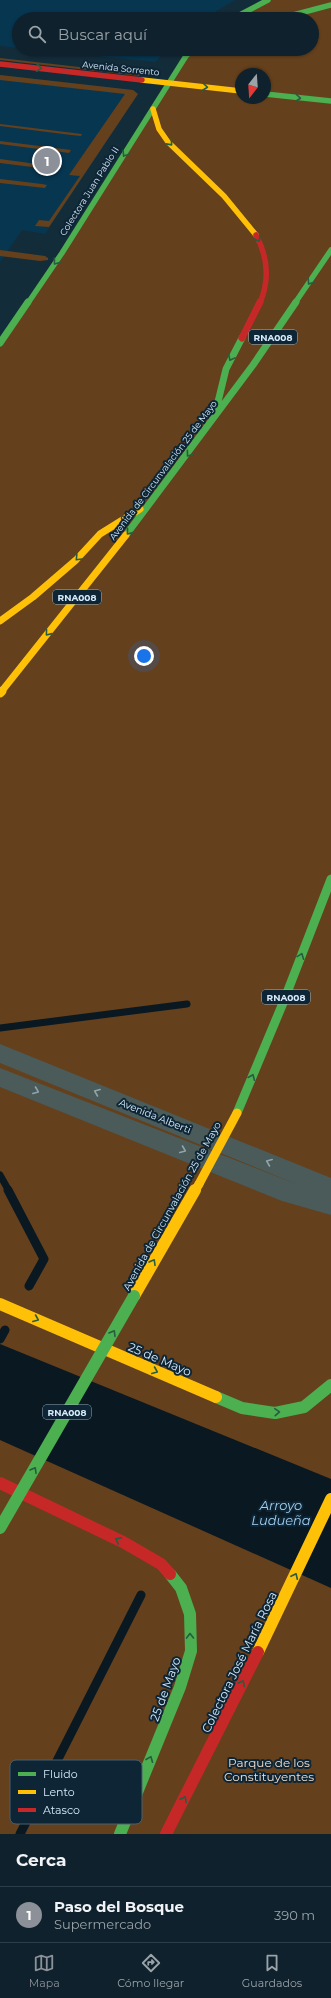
<!DOCTYPE html>
<html lang="es">
<meta charset="utf-8">
<style>
body{margin:0;font-family:Montserrat,sans-serif;background:#1c2e38;color:#f1f3f6}
.compass{position:absolute;left:235px;top:68px;width:36px;height:36px;border-radius:50%;background:#0e212c;box-shadow:0 1px 3px #0004;rotate:197deg}
.you{position:absolute;left:144px;top:656px;width:14px;height:14px;margin:-10px;border:3px solid #fff;border-radius:50%;background:#1a73e8;box-shadow:0 0 0 6px #1a73e833}
.badge{display:grid;place-items:center;width:26px;height:26px;border-radius:50%;background:#8c9099;color:#fff;font-size:13px;font-weight:700}
.pin{position:absolute;translate:-50% -50%;border:2px solid #fff;box-shadow:0 1px 4px #0006}
.list{margin:0;padding:0;list-style:none}
h2{display:flex;justify-content:space-between;align-items:center;height:52px;margin:0;padding:0 16px;font-size:17px}
h2 small{font-size:13px;font-weight:400;color:#9ba3a9}
.list li{display:grid;grid-template-columns:26px 1fr auto;gap:12px;align-items:center;box-sizing:border-box;height:56px;padding:0 16px;border-top:1px solid #2e3e48}
.list b{display:block;font-size:15px;white-space:nowrap}
.list p{margin:0;font-size:13px;white-space:nowrap;color:#9ba3a9}
.list em{font-size:13px;font-style:normal;color:#9ba3a9}
.icon{flex:none;width:22px;height:22px;fill:none;stroke:currentColor;stroke-width:2;stroke-linecap:round;stroke-linejoin:round}
.map{position:relative;flex:none;width:331px;height:1834px;overflow:hidden}
.search{position:absolute;background:#0e212c;box-shadow:0 1px 3px #0004;left:12px;right:12px;top:12px;height:44px;display:flex;align-items:center;gap:10px;box-sizing:border-box;padding:0 14px;border-radius:22px;color:#9ba3a9;font-size:15px}
.sheet{height:108px;background:#0e212c}
nav{display:flex;justify-content:space-around;align-items:center;box-sizing:border-box;height:56px;border-top:1px solid #2e3e48;background:#0e212c;font-size:11px;color:#9ba3a9}
nav a{display:grid;justify-items:center;gap:2px}
nav .on{color:#8c9099}
.map>svg:first-child{display:block}
</style>
<div class="map">
<svg width="331" height="1834" viewBox="0 0 331 1834">
<rect width="100%" height="100%" fill="#132c3a"/>
<path fill="#073650" d="M 0,0 L 235,0 L 203,19 L 19,19 L 19,48 L 0,46 Z
M 31,49 L 168,49 L 155,62 Z
M 0,75 L 133,90 L 138,94 L 45,234 L 22,230 L 0,262 Z"/>
<path fill="#64401d" fill-rule="evenodd" d="M 268,0 L 331,0 L 331,1834 L 0,1834 L 0,343 L 193,49 L 312,49 L 312,19 L 232,19 ZM 241,74 L 265,74 L 265,98 L 241,98 Z
M 0,58 L 141,74 L 139,76 L 0,60 Z
M 0,75 L 133,90 L 138,94 L 49,227 L 35,226 L 39,220 L 49,221 L 80,176 L 69,175 L 125,94 L 0,80 Z
M 0,124 L 82,134 L 81,136 L 71,135 L 0,126 Z
M 0,141 L 71,150 L 69,153 L 0,144 Z
M 0,159 L 59,167 L 56,170 L 0,163 Z
M 0,179 L 42,184 L 47,185 L 45,188 L 0,183 Z
M 0,250 L 45,256 L 48,258 L 48,260 L 40,261 L 0,256 Z"/>
<path fill="#091821" d="M 0,1344 L 331,1479 L 331,1588 L 0,1440 Z"/>
<g fill="none" stroke-linecap="round" stroke-linejoin="round">
<path stroke="#091821" stroke-width="7" d="M 0,1028 L 187,1004
M 0,1175 L 9,1191"/>
<path stroke="#091821" stroke-width="9" d="M 8,1190 L 44,1259 L 29,1286
M 0,1339 L 5,1330
M 20,1834 L 141,1595"/>
<path fill="#4a5b5a" fill-rule="evenodd" d="M 0,1044 L 331,1178 L 331,1215 L 282,1201 L 0,1087 L 0,1068 L 301,1186 L 0,1063 Z"/>
<path stroke="#4caf50" stroke-width="5.5" d="M 232,19 L 268,0
M 278,19 L 331,5
M 265,94 L 331,101
M 28,303 L 62,253 L 186,56 L 193,49
M 295,303 L 331,250"/>
<path stroke="#4caf50" stroke-width="7" d="M 0,343 L 28,302
M 216,410 L 226,369 L 242,338
M 126,535 L 253,365 L 296,302"/>
<path stroke="#4caf50" stroke-width="9" d="M 237,1113 L 283,1003 L 331,879"/>
<path stroke="#4caf50" stroke-width="12" d="M 216,1397 L 242,1408 L 275,1413 L 304,1407 L 331,1385
M 120,1834 L 180,1687 L 191,1651 L 190,1614 L 181,1588 L 170,1574"/>
<path stroke="#ffc107" stroke-width="5.5" d="M 142,80 L 241,91
M 153,109 L 159,129 L 168,142 L 224,196 L 256,235"/>
<path stroke="#ffc107" stroke-width="7" d="M 0,621 L 33,597 L 76,560 L 100,534 L 140,509
M 1,692 L 126,535"/>
<path stroke="#ffc107" stroke-width="9" d="M 0,693 L 2,691
M 195,1191 L 199,1184"/>
<path stroke="#ffc107" stroke-width="12" d="M 134,1296 L 195,1190
M 0,1304 L 216,1397
M 258,1652 L 331,1499"/>
<path stroke="#c62828" stroke-width="5.5" d="M 0,64 L 142,80
M 256,235 C 268,257 270,279 260,303"/>
<path stroke="#c62828" stroke-width="7" d="M 242,338 L 260,302"/>
<path stroke="#c62828" stroke-width="12" d="M 0,1483 L 123,1542 L 161,1564 L 170,1574
M 166,1834 L 258,1652"/>
<path stroke="#4caf50" stroke-width="12" d="M 0,1528 L 134,1296"/>
<path stroke="#ffc107" stroke-width="9" d="M 199,1184 L 237,1113"/>
</g>
<defs><path id="oneway-chevron" d="M-2-3.5L2.5 0L-2 3.5" fill="none" stroke-width="1.6" stroke-linecap="round" stroke-linejoin="round"/></defs>
<g stroke="#265c40">
<use href="#oneway-chevron" transform="translate(39 68) rotate(6)"/>
<use href="#oneway-chevron" transform="translate(205 87) rotate(6)"/>
<use href="#oneway-chevron" transform="translate(298 98) rotate(6)"/>
<use href="#oneway-chevron" transform="translate(170 143) rotate(48)"/>
<use href="#oneway-chevron" transform="translate(125 154) rotate(122)"/>
<use href="#oneway-chevron" transform="translate(258 239) rotate(60)"/>
<use href="#oneway-chevron" transform="translate(56 262) rotate(126)"/>
<use href="#oneway-chevron" transform="translate(310 282) rotate(123)"/>
<use href="#oneway-chevron" transform="translate(231 358) rotate(118)"/>
<use href="#oneway-chevron" transform="translate(189 454) rotate(127)"/>
<use href="#oneway-chevron" transform="translate(129 532) rotate(129)"/>
<use href="#oneway-chevron" transform="translate(78 558) rotate(134)"/>
<use href="#oneway-chevron" transform="translate(48 633) rotate(129)"/>
<use href="#oneway-chevron" transform="translate(301 956) rotate(-69)"/>
<use href="#oneway-chevron" transform="translate(252 1077) rotate(-67)"/>
<use href="#oneway-chevron" transform="translate(153 1262) rotate(-60)"/>
<use href="#oneway-chevron" transform="translate(36 1319) rotate(23)"/>
<use href="#oneway-chevron" transform="translate(113 1333) rotate(-60)"/>
<use href="#oneway-chevron" transform="translate(155 1371) rotate(23)"/>
<use href="#oneway-chevron" transform="translate(277 1412) rotate(-4)"/>
<use href="#oneway-chevron" transform="translate(34 1470) rotate(-60)"/>
<use href="#oneway-chevron" transform="translate(118 1540) rotate(-154)"/>
<use href="#oneway-chevron" transform="translate(295 1576) rotate(-65)"/>
<use href="#oneway-chevron" transform="translate(190 1636) rotate(-91)"/>
<use href="#oneway-chevron" transform="translate(242 1683) rotate(-63)"/>
<use href="#oneway-chevron" transform="translate(150 1759) rotate(-68)"/>
<use href="#oneway-chevron" transform="translate(184 1799) rotate(-63)"/>
</g>
<g stroke="#90a4ab">
<use href="#oneway-chevron" transform="translate(36 1091) rotate(22)"/>
<use href="#oneway-chevron" transform="translate(97 1092) rotate(-158)"/>
<use href="#oneway-chevron" transform="translate(183 1150) rotate(22)"/>
<use href="#oneway-chevron" transform="translate(269 1162) rotate(-158)"/>
</g>
<g text-anchor="middle" dominant-baseline="central" stroke-width="4" stroke-linejoin="round" paint-order="stroke">
<g font-size="9" fill="#d7ecfc" stroke="#0d2535">
<text transform="translate(121 68) rotate(6)">Avenida Sorrento</text>
<text transform="translate(89 191) rotate(-58)">Colectora Juan Pablo II</text>
<text transform="translate(163 470) rotate(-53)">Avenida de Circunvalación 25 de Mayo</text>
</g>
<g fill="#0d2535" stroke="#9ab0c0" stroke-width="1">
<rect x="249" y="330" width="48" height="14" rx="3"/>
<rect x="53" y="590" width="48" height="14" rx="3"/>
<rect x="262" y="990" width="48" height="14" rx="3"/>
<rect x="43" y="1405" width="48" height="14" rx="3"/>
</g>
<g font-size="9" font-weight="bold" fill="#d7ecfc">
<text x="273" y="337">RNA008</text>
<text x="77" y="597">RNA008</text>
<text x="286" y="997">RNA008</text>
<text x="67" y="1412">RNA008</text>
</g>
<g font-size="10" fill="#d7ecfc" stroke="#0d2535">
<text transform="translate(155 1116) rotate(22)">Avenida Alberti</text>
<text transform="translate(172 1206) rotate(-61)">Avenida de Circunvalación 25 de Mayo</text>
</g>
<g font-size="12" fill="#d7ecfc" stroke="#0d2535">
<text transform="translate(160 1359) rotate(23)">25 de Mayo</text>
<text transform="translate(239 1662) rotate(-64)">Colectora José María Rosa</text>
<text transform="translate(165 1689) rotate(-70)">25 de Mayo</text>
</g>
<g font-size="12" fill="#f3decd" stroke="#0d2535">
<text x="269" y="1762">Parque de los<tspan x="269" dy="14">Constituyentes</tspan></text>
</g>
<g font-size="13" font-style="italic" fill="#a4d0f0" stroke="#0d2535">
<text x="281" y="1505">Arroyo<tspan x="281" dy="15">Ludueña</tspan></text>
</g>
</g>
<rect x="10" y="1760" width="132" height="64" rx="6" fill="#0d2535" stroke="#4a6171" stroke-width="1"/>
<rect x="18" y="1772" width="18" height="4" fill="#4caf50"/>
<rect x="18" y="1790" width="18" height="4" fill="#ffc107"/>
<rect x="18" y="1808" width="18" height="4" fill="#c62828"/>
<g font-size="11" fill="#d7ecfc">
<text x="43" y="1778">Fluido</text>
<text x="43" y="1796">Lento</text>
<text x="43" y="1814">Atasco</text>
</g>
</svg>
<svg class="compass" viewBox="-18 -18 36 36"><path d="M0-13l5 13h-10z" fill="#e53935"/><path d="M0 13l5-13h-10z" fill="#9ba3a9"/></svg>
<div class="you"></div>
<div class="pin badge" style="left:47px;top:161px">1</div>
<div class="search"><svg class="icon" aria-label="search" viewBox="0 0 24 24"><circle cx="10" cy="10" r="6"/><path d="M15 15l6 6"/></svg>Buscar aquí</div>
</div>
<section class="sheet">
<h2>Cerca<small></small></h2>
<ul class="list">
<li><span class="badge">1</span><div><b>Paso del Bosque</b><p>Supermercado</p></div><em>390 m</em></li>
</ul>
</section>
<nav>
<a class="on"><svg class="icon" aria-label="map" viewBox="0 0 24 24"><path d="M3 6l6-2 6 2 6-2v14l-6 2-6-2-6 2zM9 4v14M15 6v14"/></svg>Mapa</a>
<a><svg class="icon" aria-label="directions" viewBox="0 0 24 24"><path d="M12 3l9 9-9 9-9-9zM9 14v-3h6M13 9l2 2-2 2"/></svg>Cómo llegar</a>
<a><svg class="icon" aria-label="saved" viewBox="0 0 24 24"><path d="M7 4h10v16l-5-4-5 4z"/></svg>Guardados</a>
</nav>
